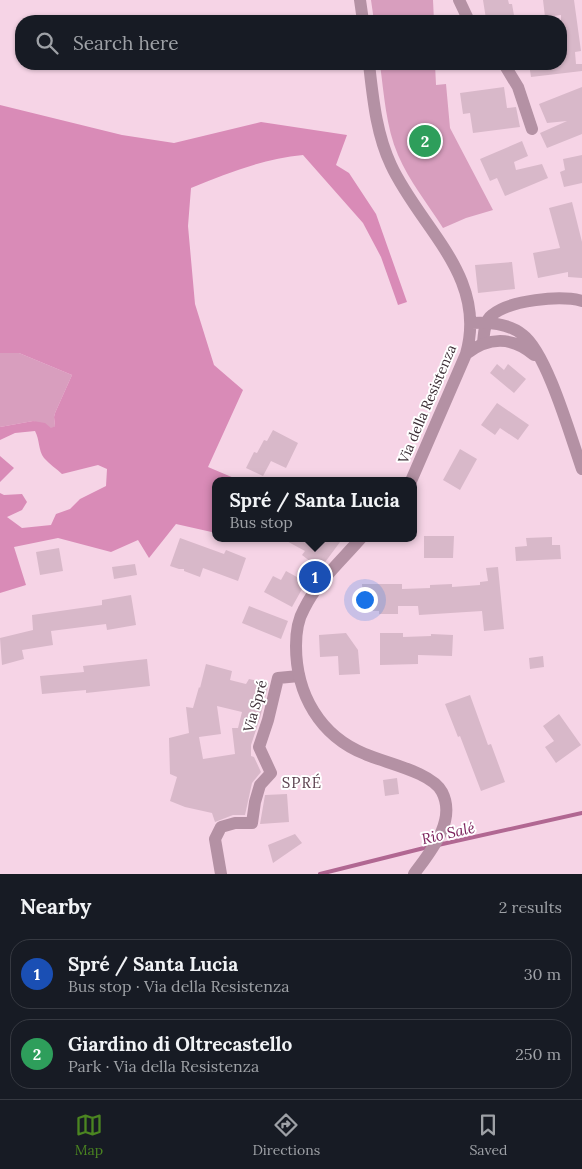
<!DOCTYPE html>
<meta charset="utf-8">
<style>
body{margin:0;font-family:Lora,serif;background:#242831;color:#f1f3f6}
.you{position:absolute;left:364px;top:599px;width:18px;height:18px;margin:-12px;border:4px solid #fff;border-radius:50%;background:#1a73e8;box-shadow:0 0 0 8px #1a73e833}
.badge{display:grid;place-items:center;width:32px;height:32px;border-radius:50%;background:#4b8521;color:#fff;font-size:16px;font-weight:700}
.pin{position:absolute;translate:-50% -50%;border:2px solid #fff;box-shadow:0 1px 5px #0006}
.popup{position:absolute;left:212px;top:477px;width:205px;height:65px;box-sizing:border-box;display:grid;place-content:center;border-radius:10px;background:#171b24;filter:drop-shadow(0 1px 4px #0005);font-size:16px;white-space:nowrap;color:#9ea1a6}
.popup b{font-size:19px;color:#f1f3f6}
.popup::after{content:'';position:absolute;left:50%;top:100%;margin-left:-10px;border:10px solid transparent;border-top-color:#171b24}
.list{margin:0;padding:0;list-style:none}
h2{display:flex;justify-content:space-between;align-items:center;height:65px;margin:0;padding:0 20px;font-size:21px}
h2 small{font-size:16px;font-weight:400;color:#9ea1a6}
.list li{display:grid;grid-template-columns:32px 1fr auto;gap:15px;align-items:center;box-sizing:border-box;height:70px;margin:0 10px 10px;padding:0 10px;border:1px solid #363941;border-radius:20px}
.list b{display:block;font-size:19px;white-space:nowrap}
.list p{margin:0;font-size:16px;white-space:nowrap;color:#9ea1a6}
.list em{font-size:16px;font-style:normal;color:#9ea1a6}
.icon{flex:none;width:28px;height:28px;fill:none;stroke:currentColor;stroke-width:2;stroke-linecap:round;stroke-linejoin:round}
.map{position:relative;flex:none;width:582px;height:874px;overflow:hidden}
.search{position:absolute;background:#171b24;box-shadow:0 1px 4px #0004;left:15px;right:15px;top:15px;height:55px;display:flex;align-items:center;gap:12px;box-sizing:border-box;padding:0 18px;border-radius:20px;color:#9ea1a6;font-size:19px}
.sheet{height:225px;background:#171b24}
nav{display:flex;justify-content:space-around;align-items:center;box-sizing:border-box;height:70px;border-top:1px solid #363941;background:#171b24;font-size:14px;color:#9ea1a6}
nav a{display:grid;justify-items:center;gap:2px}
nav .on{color:#4b8521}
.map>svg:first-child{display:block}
</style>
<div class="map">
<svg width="582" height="874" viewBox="0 0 582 874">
<rect width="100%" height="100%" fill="#f6d4e6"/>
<path fill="#d89ebe" d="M 371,0 L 433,0 L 434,21 L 374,21 Z
M 380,64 L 435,64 L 436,85 L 446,84 L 450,128 L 493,210 L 466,218 L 443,228 C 428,204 409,181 398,155 C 386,127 384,94 380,64 Z
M 0,353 L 19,353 L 72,375 L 55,413 L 54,417 L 55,426 L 51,429 L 33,421 L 0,427 Z"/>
<path fill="#d98bb7" d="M 0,105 L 122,135 L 174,143 L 261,122 L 347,135 L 336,165 L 349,173 L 376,214 L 407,302 L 398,305 L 381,257 L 363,223 L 303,155 C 263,159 227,173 191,188 L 188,226 L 195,304 L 214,365 L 243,390 L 208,467 L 241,481 L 216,481 L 216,533 L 176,524 L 149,558 L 138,540 L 111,552 L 58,538 L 14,547 L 26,585 L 0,593 L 0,493 L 4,495 L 22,494 L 27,502 L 22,510 L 7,517 L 22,528 L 51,525 L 56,514 L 70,509 L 80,499 L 106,486 L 107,469 L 98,465 L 62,474 C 57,469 49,464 44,458 C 38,450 40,440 35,431 L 15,433 L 0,440 L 0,427 L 33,421 L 45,423 L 51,428 L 55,426 L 54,417 L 55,413 L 72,375 L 19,353 L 0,353 Z
M 0,456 L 14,468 L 0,482 Z"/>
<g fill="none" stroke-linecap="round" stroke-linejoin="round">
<path stroke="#b16792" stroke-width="4" d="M 438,845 L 582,813
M 320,874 L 428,847"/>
</g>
<path fill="#d8b8c9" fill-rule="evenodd" d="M 483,0 L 508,0 L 509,4 L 512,4 L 515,21 L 489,21 L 489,19 L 486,19 Z
M 543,0 L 574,0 L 581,51 L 575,52 L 576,64 L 582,64 L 582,71 L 531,77 L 529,64 L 561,64 L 561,15 L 545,17 Z
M 504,87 L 507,108 L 516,107 L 520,127 L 473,133 L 470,113 L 463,114 L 460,93 Z
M 582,87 L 582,134 L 547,148 L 540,133 L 567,121 L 547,123 L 539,104 Z
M 522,141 L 528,156 L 514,162 L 516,170 L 542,164 L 548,178 L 505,196 L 497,178 L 490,181 L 480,159 Z
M 582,155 L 582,183 L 564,187 L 560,172 L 565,170 L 563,159 Z
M 572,202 L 582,242 L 582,278 L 568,277 L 568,272 L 538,278 L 533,253 L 560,248 L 549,208 Z
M 512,262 L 515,289 L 478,293 L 475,265 Z
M 497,364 L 504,370 L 508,364 L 526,379 L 514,393 L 490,373 Z
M 497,403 L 529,425 L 518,440 L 500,428 L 495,435 L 481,425 Z
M 273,430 L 298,443 L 286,468 L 271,461 L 263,476 L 246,468 L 254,452 L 257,453 L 264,440 L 267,441 Z
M 460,449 L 477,459 L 460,490 L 443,480 Z
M 424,536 L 454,536 L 453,558 L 424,558 Z
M 552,537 L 552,545 L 560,545 L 561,559 L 516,561 L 515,547 L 527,546 L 526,538 Z
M 180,538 L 224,554 L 226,550 L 246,558 L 238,581 L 203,568 L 200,577 L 184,571 L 184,569 L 179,569 L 170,566 Z
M 281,538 L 343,538 L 320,569 L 302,555 L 305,551 Z
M 59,548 L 63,571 L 40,575 L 36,552 Z
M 135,564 L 137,575 L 114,579 L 112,567 Z
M 498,567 L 504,629 L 484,631 L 482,611 L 419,615 L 418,606 L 398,606 L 398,614 L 379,614 L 379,611 L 361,611 L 366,604 L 363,601 L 362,584 L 402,584 L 402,589 L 430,588 L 430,585 L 452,584 L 452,587 L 480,585 L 480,582 L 488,581 L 486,568 Z
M 286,571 L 306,582 L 292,607 L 264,592 L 273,576 L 281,580 Z
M 131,595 L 136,625 L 107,630 L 106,624 L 51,631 L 53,645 L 22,650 L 24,659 L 2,665 L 0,638 L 33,630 L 32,615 L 102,605 L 102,600 Z
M 249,606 L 288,621 L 281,639 L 242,623 Z
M 346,633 L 358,650 L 360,674 L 339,675 L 338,656 L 320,657 L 319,635 Z
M 380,633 L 403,633 L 403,637 L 431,636 L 431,634 L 453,635 L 452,656 L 418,655 L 418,664 L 380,665 Z
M 543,656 L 544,667 L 530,669 L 529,658 Z
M 147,659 L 150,686 L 86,693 L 86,690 L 42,694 L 40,676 L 84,672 L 83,666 Z
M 206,664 L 232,671 L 230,680 L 246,684 L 249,679 L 269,683 L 260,718 L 251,745 L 251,756 L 254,757 L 261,772 L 252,783 L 245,815 L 233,815 L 215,822 L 212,813 L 185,807 L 170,801 L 177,777 L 170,774 L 169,738 L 189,733 L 186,707 L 193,708 L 199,687 L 200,688 ZM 217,706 L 242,712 L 238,728 L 232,728 L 235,754 L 203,759 L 199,737 L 221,734 Z
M 470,695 L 488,745 L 491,744 L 505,782 L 481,791 L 460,736 L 458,737 L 445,704 Z
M 559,714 L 581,745 L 556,763 L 545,747 L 554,741 L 543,726 Z
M 397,778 L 399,794 L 385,796 L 383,780 Z
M 287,794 L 289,822 L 260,824 L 265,795 Z
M 295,834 L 302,843 L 273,863 L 268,845 Z"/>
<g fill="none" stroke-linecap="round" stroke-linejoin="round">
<path stroke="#b491a4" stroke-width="12" d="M 459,0 L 469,21
M 504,64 L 518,87 L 532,129
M 483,343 C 484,334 484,321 492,315 C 510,300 560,295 582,301
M 221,874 L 215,839 L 221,827 L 235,823 L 252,823 L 255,802 L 260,785 L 271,773 L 259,747 L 268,720 L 278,678 L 299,676"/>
<path stroke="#b491a4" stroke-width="12" d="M 360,0 L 363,21
M 369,64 C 373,98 376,133 391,165 C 420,228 488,276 466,354 L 411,481
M 471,323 C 488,322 509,323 523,335 C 547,353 571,438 582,469
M 466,354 C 488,337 512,336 534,355
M 361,538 C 342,560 317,582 304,609 C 297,621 296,633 296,646 C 296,694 320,736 365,754 C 385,763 432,772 442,792 C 457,821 430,852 414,874"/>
</g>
<g text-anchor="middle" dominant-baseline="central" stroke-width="4" stroke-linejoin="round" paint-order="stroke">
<g font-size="14" fill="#3c2f36" stroke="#fff">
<text transform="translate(427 404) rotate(-67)">Via della Resistenza</text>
<text transform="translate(255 706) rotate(-74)">Via Spré</text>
</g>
<g font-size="15" letter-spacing="1" fill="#5c414f" stroke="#fff">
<text x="302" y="782">SPRÉ</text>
</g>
<g font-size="15" font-style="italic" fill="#7b215b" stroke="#fff">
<text transform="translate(448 833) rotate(-13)">Rio Salé</text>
</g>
</g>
</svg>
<div class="you"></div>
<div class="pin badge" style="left:315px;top:577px;background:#1a4fb4">1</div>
<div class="popup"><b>Spré / Santa Lucia</b>Bus stop</div>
<div class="pin badge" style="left:425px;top:141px;background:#2e9e5b">2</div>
<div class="search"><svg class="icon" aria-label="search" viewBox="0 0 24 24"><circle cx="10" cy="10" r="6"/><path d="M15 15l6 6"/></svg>Search here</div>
</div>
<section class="sheet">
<h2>Nearby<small>2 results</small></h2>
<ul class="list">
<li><span class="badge" style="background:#1a4fb4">1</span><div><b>Spré / Santa Lucia</b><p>Bus stop · Via della Resistenza</p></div><em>30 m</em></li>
<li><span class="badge" style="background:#2e9e5b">2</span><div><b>Giardino di Oltrecastello</b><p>Park · Via della Resistenza</p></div><em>250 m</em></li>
</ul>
</section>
<nav>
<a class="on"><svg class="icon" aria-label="map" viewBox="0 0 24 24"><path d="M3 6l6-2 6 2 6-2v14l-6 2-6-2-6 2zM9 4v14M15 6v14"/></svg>Map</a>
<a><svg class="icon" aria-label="directions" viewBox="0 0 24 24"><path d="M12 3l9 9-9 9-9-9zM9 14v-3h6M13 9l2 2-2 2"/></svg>Directions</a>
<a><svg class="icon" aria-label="saved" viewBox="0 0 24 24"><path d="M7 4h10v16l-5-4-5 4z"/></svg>Saved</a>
</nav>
